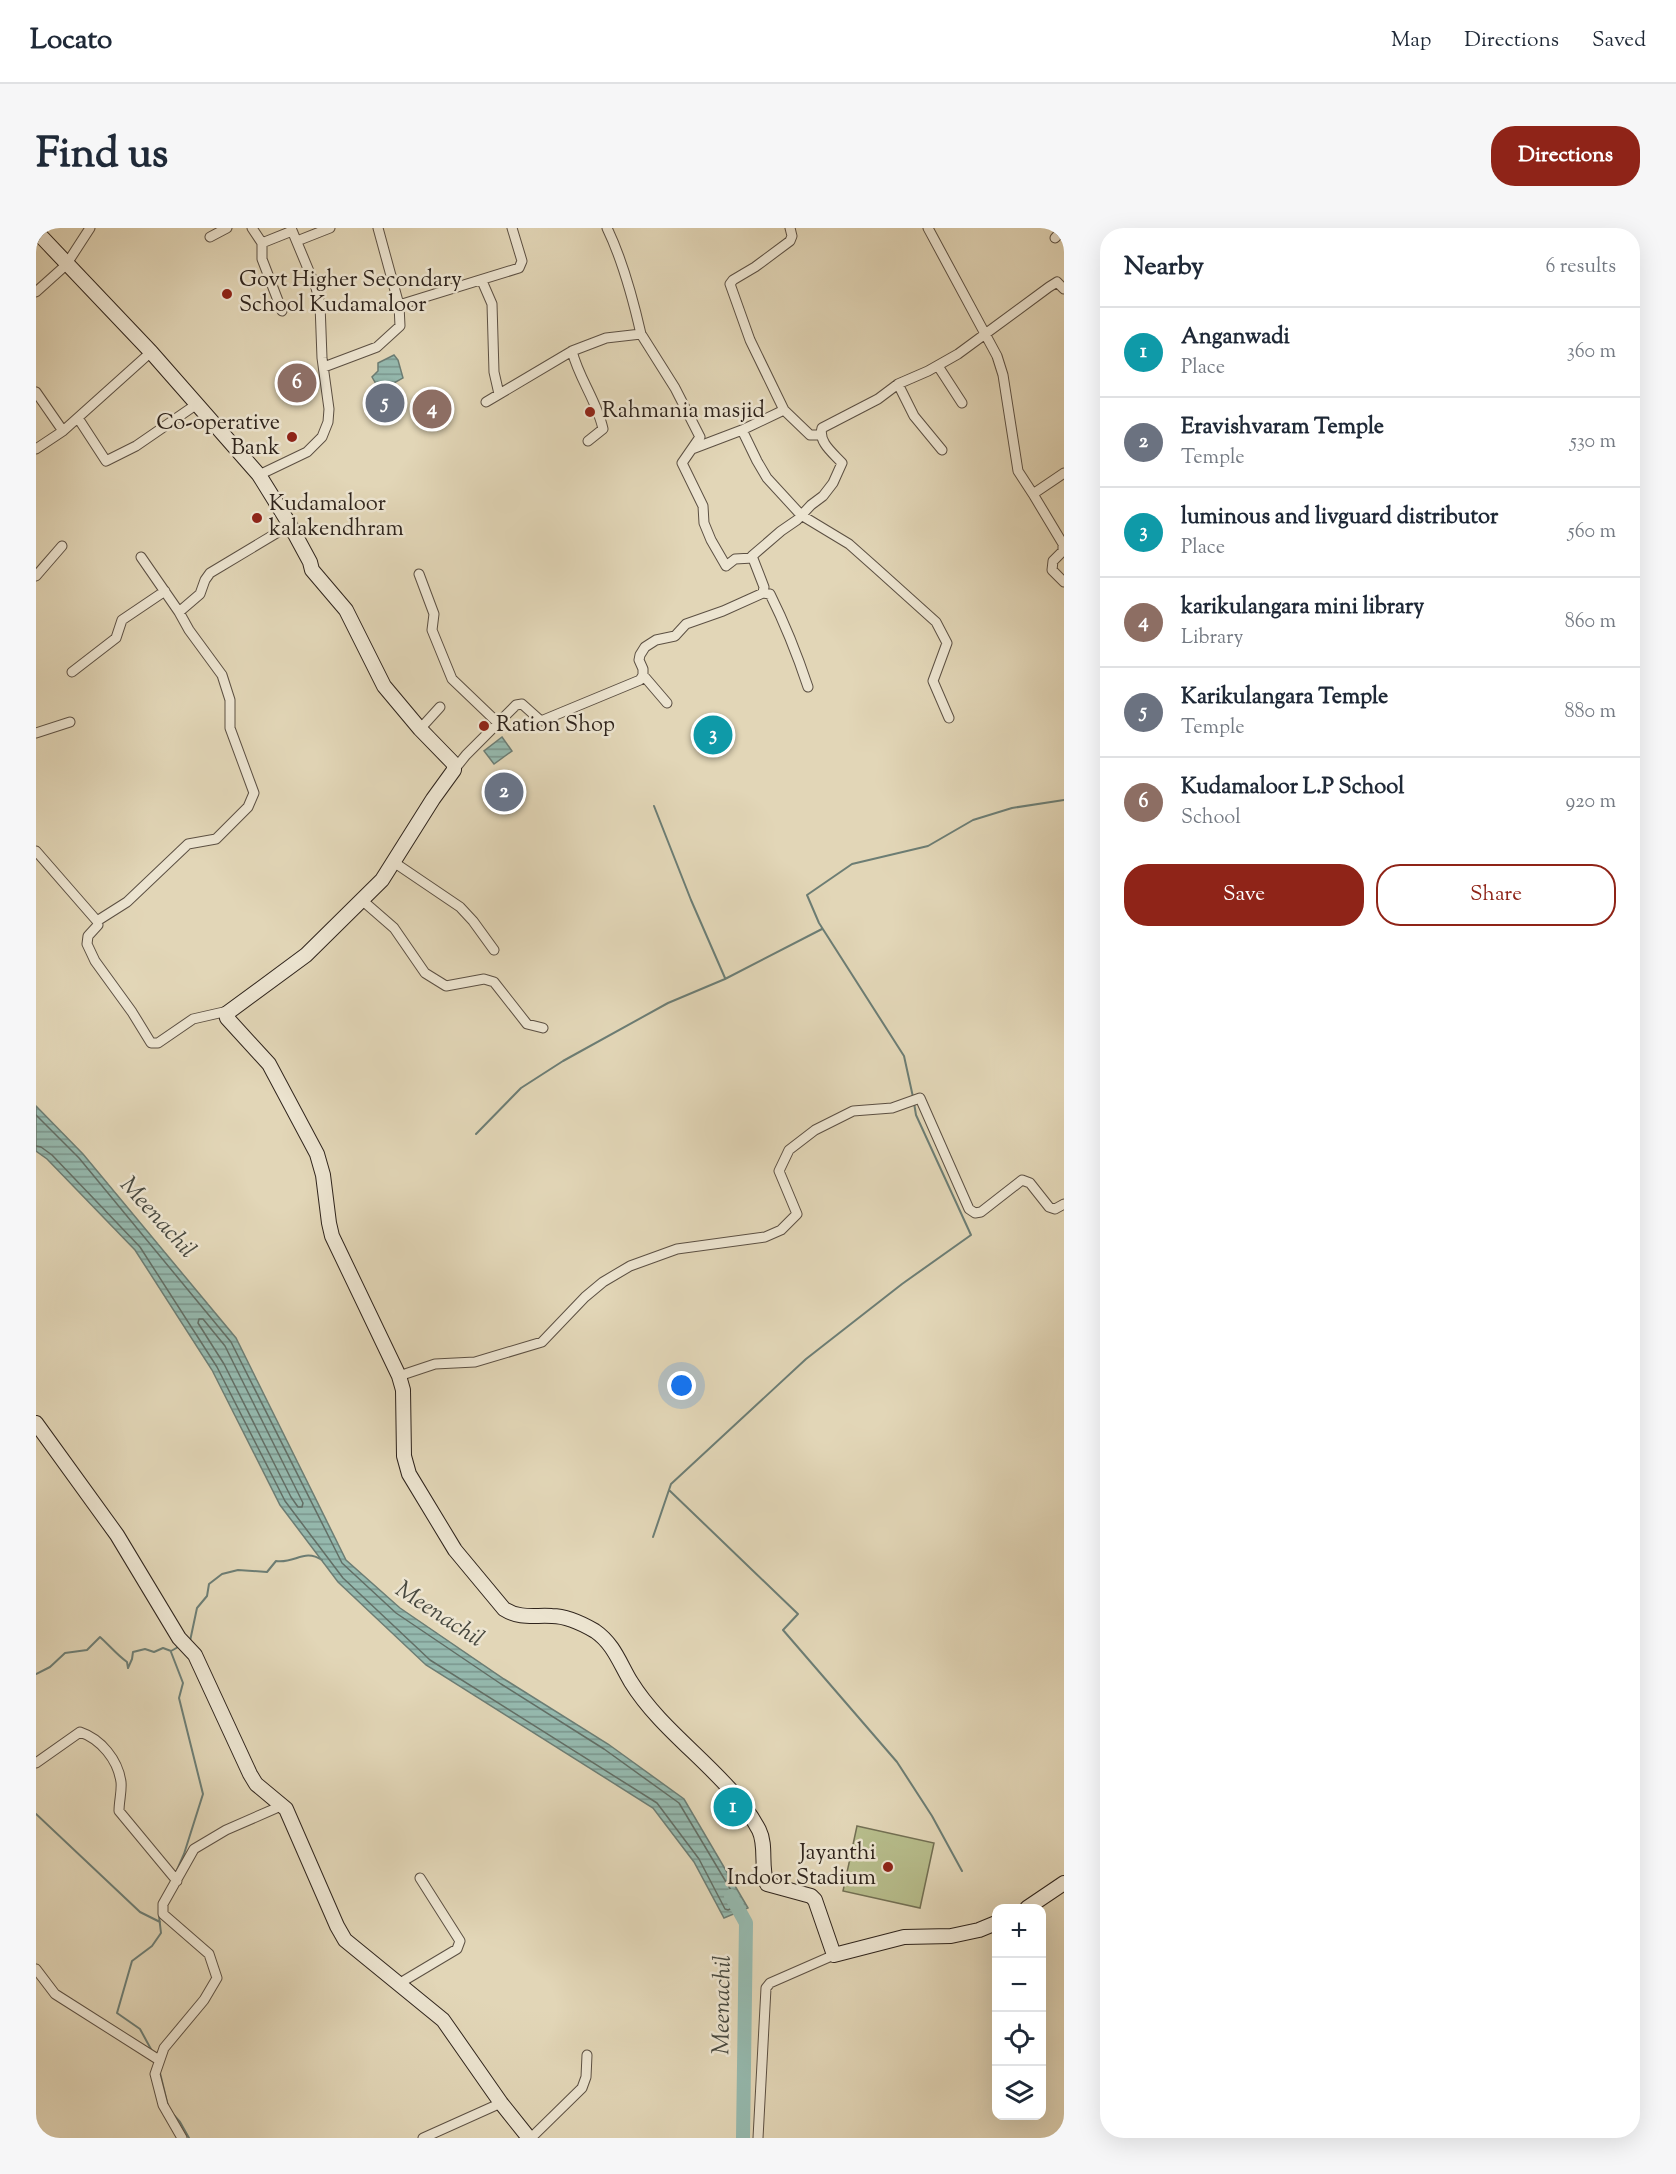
<!DOCTYPE html>
<meta charset="utf-8">
<style>
body{margin:0;font-family:"Sorts Mill Goudy",serif;background:#f6f6f7;color:#1f2937}
.controls{position:absolute;right:18px;bottom:18px;display:grid;overflow:hidden;border-radius:12px;box-shadow:0 6px 24px #0002}
.controls button{width:54px;height:54px;display:grid;place-items:center;padding:0;border:0;border-bottom:2px solid #e0e1e3;background:#fff;color:#1f2937;font:30px sans-serif}
.you{position:absolute;left:646px;top:1158px;width:21px;height:21px;margin:-15px;border:4px solid #fff;border-radius:50%;background:#1a73e8;box-shadow:0 0 0 9px #1a73e833}
.badge{display:grid;place-items:center;width:39px;height:39px;border-radius:50%;background:#8f2418;color:#fff;font-size:20px;font-weight:700}
.pin{position:absolute;translate:-50% -50%;border:3px solid #fff;box-shadow:0 2px 6px #0006}
.list{margin:0;padding:0;list-style:none}
h2{display:flex;justify-content:space-between;align-items:center;height:78px;margin:0;padding:0 24px;font-size:26px}
h2 small{font-size:20px;font-weight:400;color:#747a83}
.list li{display:grid;grid-template-columns:39px 1fr auto;gap:18px;align-items:center;box-sizing:border-box;height:90px;padding:0 24px;border-top:2px solid #e0e1e3}
.list b{display:block;font-size:22px;white-space:nowrap}
.list p{margin:0;font-size:20px;white-space:nowrap;color:#747a83}
.list em{font-size:20px;font-style:normal;color:#747a83}
.actions{display:flex;gap:12px;padding:18px 24px}
.actions a{flex:1;padding:14px 0;border:2px solid #8f2418;border-radius:24px;text-align:center;font-size:21px;color:#8f2418}
.actions .main{background:#8f2418;color:#fff}
.icon{flex:none;width:33px;height:33px;fill:none;stroke:currentColor;stroke-width:2;stroke-linecap:round;stroke-linejoin:round}
.map{position:relative;flex:none;width:1028px;height:1910px;overflow:hidden;border-radius:24px}
header{display:flex;align-items:center;gap:36px;box-sizing:border-box;height:84px;padding:0 30px;background:#fff;border-bottom:2px solid #e0e1e3}
header strong{font-size:28px}
nav{display:flex;gap:33px;margin-inline-start:auto;font-size:21px}
.intro{display:flex;align-items:center;justify-content:space-between;box-sizing:border-box;height:144px;padding:0 36px}
h1{margin:0;font-size:42px}
.button{padding:15px 27px;border-radius:24px;background:#8f2418;color:#fff;font-size:21px;font-weight:700}
main{display:flex;gap:36px;padding:0 36px}
aside{flex:1;background:#fff;border-radius:24px;box-shadow:0 6px 24px #0002}
.map>svg:first-child{display:block}
</style>
<header>
<strong>Locato</strong>
<nav><a>Map</a><a>Directions</a><a>Saved</a></nav>
</header>
<div class="intro"><h1>Find us</h1><a class="button">Directions</a></div>
<main>
<div class="map">
<svg width="1028" height="1910" viewBox="0 0 1028 1910">
<defs>
<pattern id="water-rules" width="6" height="5" patternUnits="userSpaceOnUse" patternTransform="scale(1.5)"><rect width="6" height="5" fill="#95b9ae"/><path d="M0 2.5h6" fill="none" stroke="#7a968d"/></pattern>
</defs>
<rect width="100%" height="100%" fill="#e2d6b7"/>
<filter id="stains"><feTurbulence type="fractalNoise" baseFrequency=".00333" numOctaves="4"/><feColorMatrix values="0 0 0 0 .2 0 0 0 0 .09 0 0 0 0 .02 0 0 0 .5 -.17"/></filter>
<radialGradient id="worn" r=".72"><stop offset=".6" stop-color="#630" stop-opacity="0"/><stop offset="1" stop-color="#630" stop-opacity=".3"/></radialGradient>
<path fill="#b7bd8c" stroke="#737054" stroke-width="1.5" d="M 821,1598 L 898,1615 L 884,1680 L 807,1663 Z"/>
<path fill="url(#water-rules)" stroke="#6c7d74" stroke-width="1.5" d="M 358,127 L 362,132 L 367,150 L 344,163 L 336,149 L 342,143 L 342,135 Z
M 466,509 L 476,523 L 458,536 L 448,523 Z
M 0,878 L 47,926 L 200,1110 L 310,1332 L 364,1380 L 468,1451 L 572,1516 L 648,1571 L 712,1680 L 688,1690 L 658,1634 L 617,1580 L 390,1437 L 302,1354 L 244,1277 L 176,1142 L 99,1022 L 11,931 L 0,923 Z"/>
<g fill="none" stroke-linecap="round" stroke-linejoin="round">
<path stroke="#626e65" stroke-width="1.5" d="M 0,887 L 43,930 L 195,1114 L 306,1335 L 360,1385 L 465,1456 L 568,1521 L 643,1575 L 702,1674 L 701,1678 L 692,1682 L 689,1681 L 663,1631 L 621,1575 L 394,1432 L 307,1350 L 249,1273 L 181,1139 L 104,1019 L 16,927 L 5,919 L 0,918
M 163,1091 L 167,1091 L 189,1118 L 267,1275 L 266,1279 L 262,1279 L 255,1269 L 188,1136 L 162,1095 Z"/>
<path stroke="#6c7d74" stroke-width="2" d="M 618,578 L 655,672 L 689,750
M 877,869 L 868,828 L 783,695 L 771,667 L 816,636 L 892,618 L 937,592 L 976,580 L 1028,572
M 440,906 L 485,860 L 527,833 L 632,775 L 689,751 L 786,701
M 633,1262 L 762,1386 L 747,1402 L 861,1534 L 896,1588 L 926,1643
M 617,1309 L 635,1256 L 770,1131 L 866,1056 L 935,1007 L 880,887 L 878,875
M 154,1413 L 161,1380 L 171,1368 L 173,1356 L 186,1346 L 202,1342 L 231,1344 L 240,1333 C 259,1336 268,1320 286,1332
M 135,1424 L 147,1455 L 143,1470 L 167,1566 L 148,1626 L 141,1642
M 0,1446 L 14,1439 L 29,1425 L 51,1422 L 64,1409 C 73,1417 81,1427 91,1434 L 92,1440 L 96,1431 L 97,1424 L 109,1421 L 118,1424 L 127,1420 L 135,1423 L 144,1418
M 0,1586 L 104,1684 L 124,1694
M 116,1823 L 104,1801 L 81,1785 L 96,1733 L 116,1718 L 125,1705 L 123,1688
M 124,1845 L 132,1878
M 136,1885 L 144,1894 L 153,1910"/>
<path stroke="#95b9ae" stroke-width="14" d="M 695,1668 L 710,1695 L 707,1910"/>
<g stroke="#5c5043" stroke-width="11">
<path id="street" d="M 216,0 L 226,15
M 754,0 L 756,8 L 754,13 L 719,39 L 697,52 L 694,56 L 714,112 L 748,182 L 774,207 L 784,207
M 892,0 L 961,128 L 967,147 L 982,243 L 997,266 L 1028,245
M 174,9 L 191,0
M 1019,10 L 1028,0
M 261,13 L 294,0
M 446,53 L 456,76 L 458,144 L 463,166
M 0,64 L 30,37 L 54,0
M 363,77 L 483,40 L 486,33 L 476,0
M 246,83 L 226,31 L 226,15 L 256,3
M 605,106 L 639,160 L 664,209 L 646,235 L 667,278 L 668,295 L 675,312 L 690,338 L 699,331 L 717,330
M 902,138 L 926,175
M 288,139 L 341,119 L 364,98 L 363,77 L 342,0
M 862,156 L 878,188 L 906,222
M 0,164 L 27,203
M 450,174 L 536,123
M 42,190 L 70,233 L 100,218 L 161,176
M 706,202 L 721,233 L 731,250 L 765,287 L 813,316 L 840,340 L 900,394 L 911,415 L 897,453 L 913,490
M 552,213 L 567,201 C 561,173 543,151 536,123 L 570,110 L 605,106 C 597,71 587,33 571,0
M 0,221 L 27,203 L 115,124
M 656,221 L 706,202 L 748,182
M 223,247 L 271,224 L 286,209 L 292,194 L 293,181 L 286,130 L 284,76 L 280,60 L 255,0
M 997,266 L 1027,316 L 1027,323 L 1017,333 L 1016,342 L 1028,354
M 105,329 L 143,384
M 383,346 L 398,386 L 396,402 L 416,451 L 462,495
M 0,348 L 26,318
M 727,365 L 734,366 C 749,396 761,426 772,459
M 36,444 L 80,410 L 86,392 L 129,363
M 607,447 L 631,475
M 384,501 L 404,479
M 0,505 L 34,494
M 418,542 L 430,527 L 480,477 L 486,476 L 505,493 L 604,452 L 607,447 L 607,441 L 603,432 L 604,427 L 609,419 L 620,412 L 639,408 L 650,396 L 687,383 L 727,365 L 728,359 L 716,328 L 745,303 L 761,292 L 775,277 L 787,268 L 797,255 L 806,235 C 797,225 782,214 786,200 L 842,171 L 862,156 L 892,143 L 922,126 L 1013,59 L 1021,54 L 1028,61
M 0,623 L 61,693 L 62,697 L 52,708 L 51,716 L 59,733 L 96,784 L 115,815 L 122,815 L 157,791 L 192,783
M 359,635 L 424,679 L 437,693 L 458,722
M 327,673 L 358,700 L 389,745 L 410,758 L 448,751 L 458,754 L 491,796 L 507,800
M 61,693 L 91,674 L 152,616 L 180,611 L 212,579 L 218,565 L 194,500 L 194,472 L 186,447 L 153,402 L 143,384 L 164,366 L 169,352 L 174,345 L 254,297
M 363,1148 L 399,1136 L 439,1134 L 506,1114 L 549,1069 L 567,1054 L 594,1038 L 641,1021 L 729,1009 L 745,1002 L 761,986 L 743,943 L 753,922 L 779,902 L 817,883 L 856,880 L 884,870 L 933,981 L 939,985 L 945,984 L 986,952 L 994,955 L 1013,979 L 1019,981 L 1028,976
M 0,1535 L 44,1504 C 65,1511 82,1532 85,1554 C 86,1563 83,1573 83,1583 L 141,1653
M 0,1741 L 19,1766 L 123,1832
M 364,1755 L 421,1721 L 424,1713 L 384,1650
M 146,1910 L 127,1877 L 119,1846 L 128,1820 L 168,1772 L 181,1750 L 173,1726 L 127,1686 L 127,1676 L 158,1621 L 190,1602 L 245,1578
M 387,1910 L 465,1875
M 495,1910 L 546,1860 L 550,1849 L 551,1827
M 722,1910 L 730,1760 L 734,1755 L 798,1727"/>
</g>
<g stroke="#2f241c" stroke-width="16">
<path id="secondary" d="M 0,3 L 115,124 L 223,247 L 254,297 L 274,334 L 276,342 L 310,382 L 348,458 L 384,501 L 418,536 L 418,542 L 397,571 L 346,652 L 270,727 L 190,786 L 191,790 L 233,836 L 281,926 L 287,947 L 293,995 L 296,1008 L 363,1148 L 367,1162 L 368,1228 L 373,1246 L 419,1322 L 468,1381 C 484,1391 498,1387 516,1388 C 530,1388 547,1396 559,1403 C 578,1416 584,1436 595,1454 C 629,1509 693,1545 723,1602 C 731,1618 724,1639 731,1656 L 775,1668 L 779,1672 L 798,1727 L 868,1709 L 915,1708 L 943,1702 L 960,1695
M 0,1195 L 81,1307 L 143,1410 L 159,1427 L 214,1546 L 220,1556 L 250,1581 L 301,1698 L 309,1712 L 407,1792 L 465,1875 L 493,1910
M 991,1680 L 1028,1655"/>
</g>
<use href="#street" stroke="#ece4d0" stroke-width="9"/>
<use href="#secondary" stroke="#ece4d0" stroke-width="14"/>
</g>
<g fill="#8f2418" stroke="#ece4d0" stroke-width="2">
<circle cx="191" cy="66" r="6"/>
<circle cx="554" cy="184" r="6"/>
<circle cx="256" cy="209" r="6"/>
<circle cx="221" cy="290" r="6"/>
<circle cx="448" cy="498" r="6"/>
<circle cx="852" cy="1639" r="6"/>
</g>
<g text-anchor="middle" dominant-baseline="central" stroke-width="5" stroke-linejoin="round" paint-order="stroke">
<g font-size="22" fill="#2f241c" stroke="#ece4d0" text-anchor="start">
<text x="203" y="53">Govt Higher Secondary<tspan x="203" dy="25">School Kudamaloor</tspan></text>
<text x="566" y="184">Rahmania masjid</text>
<text x="244" y="196" text-anchor="end">Co-operative<tspan x="244" dy="25">Bank</tspan></text>
<text x="233" y="277">Kudamaloor<tspan x="233" dy="25">kalakendhram</tspan></text>
<text x="460" y="498">Ration Shop</text>
<text x="840" y="1626" text-anchor="end">Jayanthi<tspan x="840" dy="25">Indoor Stadium</tspan></text>
</g>
<g font-size="24" font-style="italic" fill="#484940" stroke="#ece4d0">
<text transform="translate(121 990) rotate(48)">Meenachil</text>
<text transform="translate(403 1387) rotate(33)">Meenachil</text>
<text transform="translate(687 1777) rotate(-89)">Meenachil</text>
</g>
</g>
<rect width="100%" height="100%" filter="url(#stains)"/>
<rect width="100%" height="100%" fill="url(#worn)"/>
</svg>
<div class="controls">
<button>+</button>
<button>−</button>
<button><svg class="icon" aria-label="locate" viewBox="0 0 24 24"><circle cx="12" cy="12" r="6"/><path d="M12 2v4M12 18v4M2 12h4M18 12h4"/></svg></button>
<button><svg class="icon" aria-label="layers" viewBox="0 0 24 24"><path d="M12 4l9 5-9 5-9-5zM3 14l9 5 9-5"/></svg></button>
</div>
<div class="you"></div>
<div class="pin badge" style="left:697px;top:1579px;background:#0f9aa8">1</div>
<div class="pin badge" style="left:468px;top:564px;background:#6b7280">2</div>
<div class="pin badge" style="left:677px;top:507px;background:#0f9aa8">3</div>
<div class="pin badge" style="left:396px;top:181px;background:#8d6e63">4</div>
<div class="pin badge" style="left:349px;top:175px;background:#6b7280">5</div>
<div class="pin badge" style="left:261px;top:155px;background:#8d6e63">6</div>
</div>
<aside>
<h2>Nearby<small>6 results</small></h2>
<ul class="list">
<li><span class="badge" style="background:#0f9aa8">1</span><div><b>Anganwadi</b><p>Place</p></div><em>360 m</em></li>
<li><span class="badge" style="background:#6b7280">2</span><div><b>Eravishvaram Temple</b><p>Temple</p></div><em>530 m</em></li>
<li><span class="badge" style="background:#0f9aa8">3</span><div><b>luminous and livguard distributor</b><p>Place</p></div><em>560 m</em></li>
<li><span class="badge" style="background:#8d6e63">4</span><div><b>karikulangara mini library</b><p>Library</p></div><em>860 m</em></li>
<li><span class="badge" style="background:#6b7280">5</span><div><b>Karikulangara Temple</b><p>Temple</p></div><em>880 m</em></li>
<li><span class="badge" style="background:#8d6e63">6</span><div><b>Kudamaloor L.P School</b><p>School</p></div><em>920 m</em></li>
</ul>
<div class="actions"><a class="main">Save</a><a>Share</a></div>
</aside>
</main>
